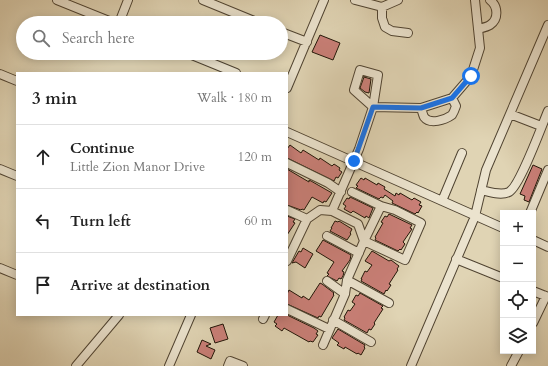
<!DOCTYPE html>
<meta charset="utf-8">
<style>
body{margin:0;font-family:Cardo,serif;background:#f6f6f6;color:#222}
.controls{position:absolute;right:12px;bottom:12px;display:grid;overflow:hidden;border-radius:0px;box-shadow:0 2px 10px #0003}
.controls button{width:36px;height:36px;display:grid;place-items:center;padding:0;border:0;border-bottom:1px solid #e0e0e0;background:#fff;color:#222;font:20px sans-serif}
.stop{position:absolute;width:12px;height:12px;margin:-9px;border:3px solid #1a73e8;border-radius:50%;background:#fff}
.stop.end{background:#1a73e8;border-color:#fff;box-shadow:0 1px 4px #0008}
.list{margin:0;padding:0;list-style:none}
h2{display:flex;justify-content:space-between;align-items:center;height:52px;margin:0;padding:0 16px;font-size:17px}
h2 small{font-size:13px;font-weight:400;color:#767676}
.list li{display:grid;grid-template-columns:26px 1fr auto;gap:12px;align-items:center;box-sizing:border-box;height:64px;padding:0 16px;border-top:1px solid #e0e0e0}
.list b{display:block;font-size:15px;white-space:nowrap}
.list p{margin:0;font-size:13px;white-space:nowrap;color:#767676}
.list em{font-size:13px;font-style:normal;color:#767676}
.icon{flex:none;width:22px;height:22px;fill:none;stroke:currentColor;stroke-width:2;stroke-linecap:round;stroke-linejoin:round}
.map{position:relative;flex:none;width:548px;height:366px;overflow:hidden}
.search{position:absolute;background:#fff;box-shadow:0 2px 10px #0003;left:16px;top:16px;width:272px;height:44px;display:flex;align-items:center;gap:10px;box-sizing:border-box;padding:0 14px;border-radius:22px;color:#767676;font-size:15px}
.panel{position:absolute;background:#fff;box-shadow:0 2px 10px #0003;left:16px;top:72px;width:272px;height:244px;border-radius:0px}
.map>svg:first-child{display:block}
</style>
<div class="map">
<svg width="548" height="366" viewBox="0 0 548 366">
<rect width="100%" height="100%" fill="#e0d4b4"/>
<filter id="stains"><feTurbulence type="fractalNoise" baseFrequency=".005" numOctaves="4"/><feColorMatrix values="0 0 0 0 .2 0 0 0 0 .09 0 0 0 0 .02 0 0 0 .5 -.17"/></filter>
<radialGradient id="worn" r=".72"><stop offset=".6" stop-color="#630" stop-opacity="0"/><stop offset="1" stop-color="#630" stop-opacity=".3"/></radialGradient>
<path fill="#cb8079" stroke="#201407" d="M 320,35 L 340,43 L 333,60 L 312,52 Z
M 364,77 L 371,79 L 369,93 L 365,92 L 360,88 Z
M 290,145 L 301,153 L 303,150 L 319,160 L 320,158 L 332,166 L 334,164 L 340,168 L 339,170 L 342,172 L 338,178 L 336,177 L 334,181 L 287,158 L 287,149 Z
M 533,165 L 542,169 L 529,202 L 524,200 L 525,196 L 520,194 Z
M 287,169 L 309,182 L 309,180 L 311,181 L 332,193 L 326,202 L 324,201 L 323,203 L 312,197 L 304,210 L 302,209 L 301,210 L 287,205 Z
M 361,178 L 364,180 L 365,178 L 377,185 L 378,183 L 385,187 L 384,189 L 395,196 L 396,193 L 399,195 L 400,193 L 412,200 L 414,198 L 421,202 L 419,205 L 422,206 L 418,213 L 417,212 L 415,214 L 392,203 L 393,201 L 385,195 L 383,198 L 381,197 L 379,199 L 356,188 L 358,186 L 356,185 Z
M 350,197 L 373,208 L 369,218 L 366,216 L 365,218 L 353,211 L 351,213 L 344,209 L 346,206 L 343,204 L 347,198 L 349,199 Z
M 389,214 L 412,225 L 410,228 L 412,229 L 403,242 L 405,244 L 401,250 L 400,249 L 398,251 L 375,240 L 376,238 L 375,237 L 383,223 L 381,222 L 385,216 L 387,217 Z
M 287,216 L 295,219 L 293,222 L 295,223 L 287,235 Z
M 335,221 L 338,222 L 339,221 L 352,229 L 350,233 L 351,234 L 347,240 L 330,231 L 332,228 L 331,228 Z
M 323,240 L 351,255 L 350,260 L 342,271 L 344,272 L 343,276 L 341,279 L 339,278 L 337,281 L 327,276 L 329,274 L 327,273 L 334,262 L 316,251 Z
M 303,248 L 313,254 L 305,268 L 296,262 L 292,263 L 299,251 L 301,252 Z
M 372,251 L 389,261 L 391,260 L 399,266 L 397,269 L 398,270 L 389,284 L 391,285 L 387,291 L 386,290 L 384,294 L 361,281 L 362,279 L 361,279 L 365,271 L 367,272 L 372,265 L 365,261 Z
M 320,283 L 322,284 L 334,293 L 333,294 L 334,295 L 321,317 L 319,316 L 318,318 L 287,304 L 287,294 L 289,290 L 302,298 L 303,296 L 309,300 Z
M 360,293 L 383,306 L 381,308 L 383,309 L 374,323 L 375,324 L 371,330 L 369,329 L 367,333 L 344,320 L 345,318 L 344,317 L 348,310 L 350,311 L 355,304 L 352,302 L 356,295 L 358,296 Z
M 278,315 L 287,315 L 314,328 L 318,331 L 316,334 L 318,335 L 313,342 L 310,341 L 309,342 L 284,328 L 282,331 L 275,326 L 277,324 L 274,322 Z
M 223,324 L 228,339 L 215,343 L 210,328 Z
M 338,329 L 365,345 L 364,347 L 365,348 L 361,355 L 358,353 L 357,354 L 345,347 L 344,349 L 337,345 L 339,343 L 332,338 Z
M 202,340 L 211,344 L 206,346 L 215,350 L 211,359 L 197,352 Z"/>
<g fill="none" stroke-linecap="round" stroke-linejoin="round">
<g stroke="#504432" stroke-width="10">
<path id="minor" d="M 57,0 L 114,23
M 203,0 L 259,23
M 355,0 L 382,7 L 398,0
M 382,7 L 382,18 L 385,27 L 392,31 L 408,33
M 119,23 L 128,0
M 478,29 C 482,28 487,27 490,25 C 499,19 498,6 490,0
M 281,32 L 307,42
M 187,53 L 236,73
M 0,74 L 17,81
M 287,88 L 324,0
M 421,108 C 422,111 423,115 424,117 C 430,125 445,120 452,115 C 454,112 455,109 456,106 L 452,98
M 510,114 L 541,126
M 287,132 L 503,228
M 287,163 L 328,183 L 341,192
M 0,169 L 17,176
M 481,190 C 490,192 501,196 509,192 C 520,186 542,125 548,111
M 352,192 L 381,206 L 395,210 L 421,223 L 405,260 L 364,241 L 381,206
M 442,201 L 462,153
M 287,210 L 307,219
M 332,211 L 359,149 L 373,107 L 378,75 L 360,70 L 354,90 L 373,107 L 421,108 L 452,98 L 471,76 L 480,48 L 475,0
M 530,213 L 548,170
M 475,216 L 486,170 L 548,25
M 327,236 L 359,253
M 533,240 L 548,247
M 456,259 L 503,278
M 287,261 L 307,219 L 320,210 L 332,211 L 358,224 L 364,241 L 347,280 L 345,294 L 323,345
M 0,268 L 17,275
M 347,280 L 389,303
M 327,281 L 345,294
M 533,291 L 548,297
M 287,309 L 329,329
M 263,319 L 265,315
M 333,320 L 371,342
M 533,323 L 546,296
M 76,366 L 119,315
M 169,366 L 191,315
M 228,366 L 230,361 L 243,366
M 411,366 L 473,221
M 511,366 L 519,351"/>
</g>
<use href="#minor" stroke="#ebe3ce" stroke-width="8"/>
</g>
<g fill="none" stroke-linecap="round" stroke-linejoin="round">
<path stroke="#1a73e8" stroke-width="5" d="M 354,161 L 373,107 L 421,108 L 452,98 L 471,76"/>
</g>
<rect width="100%" height="100%" filter="url(#stains)"/>
<rect width="100%" height="100%" fill="url(#worn)"/>
</svg>
<div class="controls">
<button>+</button>
<button>−</button>
<button><svg class="icon" aria-label="locate" viewBox="0 0 24 24"><circle cx="12" cy="12" r="6"/><path d="M12 2v4M12 18v4M2 12h4M18 12h4"/></svg></button>
<button><svg class="icon" aria-label="layers" viewBox="0 0 24 24"><path d="M12 4l9 5-9 5-9-5zM3 14l9 5 9-5"/></svg></button>
</div>
<div class="stop" style="left:471px;top:76px"></div>
<div class="stop end" style="left:354px;top:161px"></div>
<div class="search"><svg class="icon" aria-label="search" viewBox="0 0 24 24"><circle cx="10" cy="10" r="6"/><path d="M15 15l6 6"/></svg>Search here</div>
<section class="panel">
<h2>3 min<small>Walk · 180 m</small></h2>
<ul class="list">
<li><svg class="icon" aria-label="ahead" viewBox="0 0 24 24"><path d="M12 20V5M6 11l6-6 6 6"/></svg><div><b>Continue</b><p>Little Zion Manor Drive</p></div><em>120 m</em></li>
<li><svg class="icon" aria-label="left" viewBox="0 0 24 24"><path d="M17 20v-9H6M10 6l-5 5 5 5"/></svg><div><b>Turn left</b></div><em>60 m</em></li>
<li><svg class="icon" aria-label="arrive" viewBox="0 0 24 24"><path d="M6 21V4h12l-3 4 3 4H6"/></svg><div><b>Arrive at destination</b></div></li>
</ul>
</section>
</div>
